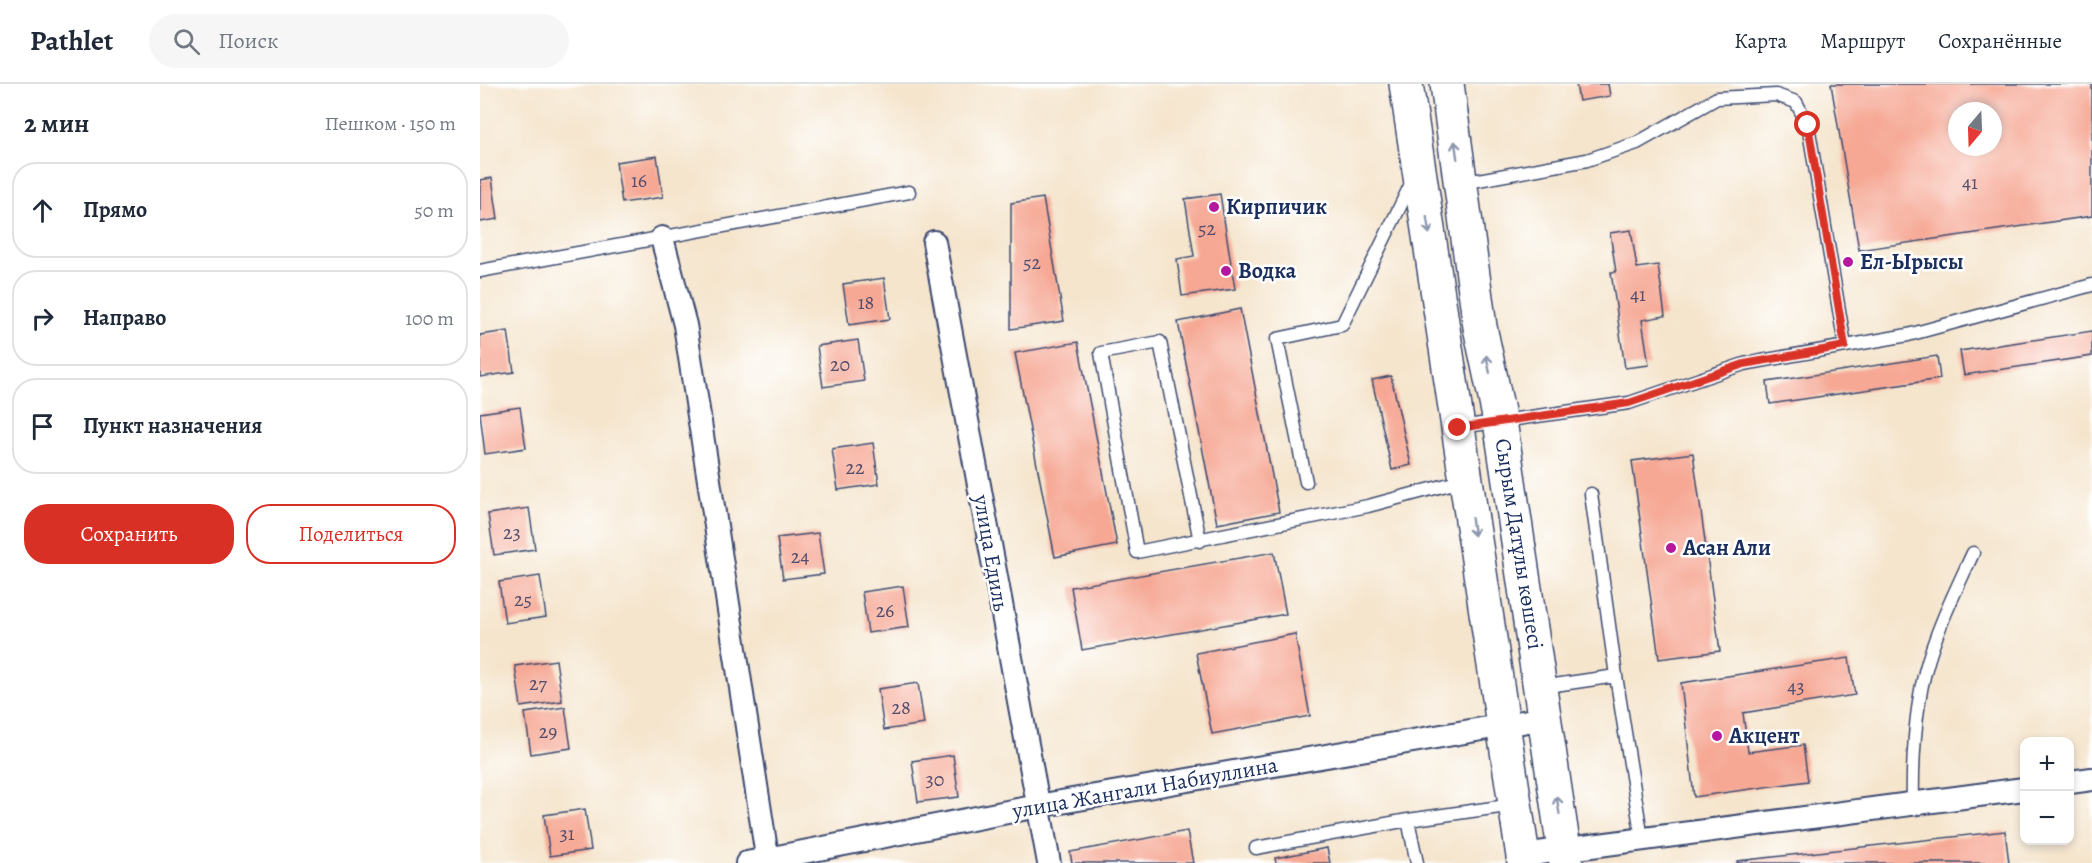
<!DOCTYPE html>
<html lang="ru">
<meta charset="utf-8">
<style>
body{margin:0;font-family:Alegreya,serif;background:#f6f6f7;color:#1f2937}
.controls{position:absolute;right:18px;bottom:18px;display:grid;overflow:hidden;border-radius:12px;box-shadow:0 3px 9px #0003}
.controls button{width:54px;height:54px;display:grid;place-items:center;padding:0;border:0;border-bottom:2px solid #e0e1e3;background:#fff;color:#1f2937;font:30px sans-serif}
.compass{position:absolute;left:1468px;top:18px;width:54px;height:54px;border-radius:50%;background:#fff;box-shadow:0 3px 9px #0003;rotate:199deg}
.stop{position:absolute;width:18px;height:18px;margin:-14px;border:4px solid #d93025;border-radius:50%;background:#fff}
.stop.end{background:#d93025;border-color:#fff;box-shadow:0 2px 6px #0008}
.list{margin:0;padding:0;list-style:none}
h2{display:flex;justify-content:space-between;align-items:center;height:78px;margin:0;padding:0 24px;font-size:26px}
h2 small{font-size:20px;font-weight:400;color:#747a83}
.list li{display:grid;grid-template-columns:39px 1fr auto;gap:18px;align-items:center;box-sizing:border-box;height:96px;margin:0 12px 12px;padding:0 12px;border:2px solid #e0e1e3;border-radius:24px}
.list b{display:block;font-size:22px;white-space:nowrap}
.list em{font-size:20px;font-style:normal;color:#747a83}
.actions{display:flex;gap:12px;padding:18px 24px}
.actions a{flex:1;padding:14px 0;border:2px solid #d93025;border-radius:24px;text-align:center;font-size:21px;color:#d93025}
.actions .main{background:#d93025;color:#fff}
.icon{flex:none;width:33px;height:33px;fill:none;stroke:currentColor;stroke-width:2;stroke-linecap:round;stroke-linejoin:round}
.map{position:relative;flex:none;width:1612px;height:779px;overflow:hidden}
header{display:flex;align-items:center;gap:36px;box-sizing:border-box;height:84px;padding:0 30px;background:#fff;border-bottom:2px solid #e0e1e3}
header strong{font-size:28px}
nav{display:flex;gap:33px;margin-inline-start:auto;font-size:21px}
.search{width:420px;height:54px;background:#f6f6f7;display:flex;align-items:center;gap:15px;box-sizing:border-box;padding:0 21px;border-radius:33px;color:#747a83;font-size:22px}
main{display:flex}
aside{flex:1;background:#fff}
.map>svg:first-child{display:block}
</style>
<header>
<strong>Pathlet</strong>
<div class="search"><svg class="icon" aria-label="search" viewBox="0 0 24 24"><circle cx="10" cy="10" r="6"/><path d="M15 15l6 6"/></svg>Поиск</div>
<nav><a>Карта</a><a>Маршрут</a><a>Сохранённые</a></nav>
</header>
<main>
<aside>
<h2>2 мин<small>Пешком · 150 m</small></h2>
<ul class="list">
<li><svg class="icon" aria-label="ahead" viewBox="0 0 24 24"><path d="M12 20V5M6 11l6-6 6 6"/></svg><div><b>Прямо</b></div><em>50 m</em></li>
<li><svg class="icon" aria-label="right" viewBox="0 0 24 24"><path d="M7 20v-9h11M14 6l5 5-5 5"/></svg><div><b>Направо</b></div><em>100 m</em></li>
<li><svg class="icon" aria-label="arrive" viewBox="0 0 24 24"><path d="M6 21V4h12l-3 4 3 4H6"/></svg><div><b>Пункт назначения</b></div></li>
</ul>
<div class="actions"><a class="main">Сохранить</a><a>Поделиться</a></div>
</aside>
<div class="map">
<svg width="1612" height="779" viewBox="0 0 1612 779">
<rect width="100%" height="100%" fill="#fff"/>
<filter id="ink" filterUnits="userSpaceOnUse"><feTurbulence type="fractalNoise" baseFrequency=".0167" numOctaves="2"/><feDisplacementMap in="SourceGraphic" scale="12" xChannelSelector="R" yChannelSelector="G"/><feConvolveMatrix kernelMatrix="1 2 1 2 8 2 1 2 1" color-interpolation-filters="sRGB"/></filter>
<filter id="wash" filterUnits="userSpaceOnUse"><feTurbulence type="fractalNoise" baseFrequency=".008" numOctaves="4" result="noise"/><feDisplacementMap in="SourceGraphic" scale="24" xChannelSelector="R" yChannelSelector="G"/><feGaussianBlur stdDeviation="1.35" result="paint"/><feColorMatrix in="noise" values="0 0 0 0 0 0 0 0 0 0 0 0 0 0 0 0 0 1.4 0 .05"/><feComposite in="paint" operator="in"/></filter>
<g filter="url(#wash)">
<rect width="100%" height="100%" fill="#f5e5cd"/>
<g id="blocks">
<path fill="#f6a894" fill-rule="evenodd" d="M 1096,0 L 1128,0 L 1130,12 L 1099,17 Z
M 1351,0 L 1612,0 L 1612,132 L 1379,166 ZM 1477,27 L 1513,27 L 1513,63 L 1477,63 Z
M 177,72 L 183,113 L 142,119 L 136,78 Z
M 12,94 L 18,135 L 0,138 L 0,96 Z
M 740,110 L 755,205 L 702,212 L 697,175 L 714,172 L 705,115 Z
M 563,114 L 584,237 L 531,245 L 531,119 Z
M 1151,146 L 1157,184 L 1178,181 L 1185,232 L 1162,236 L 1169,281 L 1145,284 L 1131,188 L 1136,188 L 1130,149 Z
M 404,194 L 410,235 L 369,241 L 363,200 Z
M 760,225 L 799,428 L 737,440 L 698,238 Z
M 28,247 L 34,288 L 0,293 L 0,251 Z
M 1612,247 L 1612,272 L 1484,291 L 1480,267 Z
M 378,256 L 384,297 L 343,303 L 337,262 Z
M 598,258 L 637,461 L 575,473 L 535,269 Z
M 1457,272 L 1460,295 L 1290,320 L 1287,298 Z
M 911,292 L 931,381 L 912,386 L 892,296 Z
M 40,323 L 46,364 L 5,370 L 0,329 Z
M 393,359 L 399,400 L 358,406 L 352,365 Z
M 1213,369 L 1240,567 L 1179,575 L 1152,377 Z
M 49,424 L 55,465 L 14,471 L 8,430 Z
M 338,449 L 344,490 L 303,495 L 297,454 Z
M 794,468 L 806,530 L 602,566 L 591,503 Z
M 60,492 L 66,533 L 25,539 L 19,498 Z
M 423,502 L 429,543 L 388,549 L 382,508 Z
M 815,550 L 830,632 L 732,650 L 716,569 Z
M 1369,574 L 1375,611 L 1263,629 L 1268,668 L 1323,661 L 1328,697 L 1214,713 L 1201,599 Z
M 76,576 L 82,617 L 41,623 L 35,582 Z
M 438,599 L 444,640 L 404,646 L 398,605 Z
M 85,623 L 91,664 L 51,670 L 45,629 Z
M 473,671 L 479,713 L 438,718 L 432,677 Z
M 105,725 L 111,766 L 70,772 L 64,731 Z
M 707,747 L 713,779 L 592,779 L 590,768 Z
M 1525,747 L 1529,779 L 1257,779 L 1257,777 Z
M 847,764 L 850,779 L 796,779 L 795,774 Z"/>
</g>
</g>
<g filter="url(#ink)">
<use href="#blocks" fill-opacity="0" stroke="#3c4a6f" stroke-width="1.5"/>
<g fill="none" stroke-linecap="round" stroke-linejoin="round">
<g stroke="#3c4a6f" stroke-width="15">
<path id="service" d="M 982,99 L 1107,76 L 1157,59 L 1237,14 L 1296,11 L 1316,18 L 1328,41 L 1365,262
M 0,187 L 429,108
M 980,343 L 1149,319 L 1264,280 L 1428,251 L 1612,201
M 826,398 L 797,255 L 862,241 L 933,96
M 720,457 L 680,258 L 621,269 L 657,468 L 888,422 L 985,396
M 1136,592 L 1162,755
M 1061,603 L 1136,592 L 1111,410
M 1433,720 C 1432,681 1435,626 1445,588 C 1456,546 1475,508 1493,469
M 776,764 L 928,736
M 937,779 L 928,736 L 1034,721"/>
</g>
<g stroke="#3c4a6f" stroke-width="26">
<path id="minor" d="M 182,154 L 205,241 L 288,779
M 454,158 L 569,779
M 1590,698 L 1612,695
M 1043,771 L 1544,705
M 267,779 L 558,722 L 1065,634"/>
</g>
<g stroke="#3c4a6f" stroke-width="36">
<path id="trunk" d="M 926,0 L 1044,779
M 967,0 L 1000,243 L 1020,337 L 1086,779"/>
</g>
<use href="#service" stroke="#fff" stroke-width="12"/>
<use href="#minor" stroke="#fff" stroke-width="22"/>
<use href="#trunk" stroke="#fff" stroke-width="33"/>
</g>
<defs><path id="oneway-shaft" d="M-6 0H5M1.5-3L5.5 0L1.5 3" fill="none" stroke-width="1.6" stroke-linecap="round" stroke-linejoin="round" transform="scale(1.5)"/></defs>
<g stroke="#8d97ae">
<use href="#oneway-shaft" transform="translate(976 66) rotate(-98)"/>
<use href="#oneway-shaft" transform="translate(948 141) rotate(81)"/>
<use href="#oneway-shaft" transform="translate(1008 280) rotate(-102)"/>
<use href="#oneway-shaft" transform="translate(993 443) rotate(81)"/>
<use href="#oneway-shaft" transform="translate(1078 721) rotate(-99)"/>
</g>
</g>
<g fill="none" stroke-linecap="round" stroke-linejoin="round" filter="url(#ink)">
<path stroke="#d93025" stroke-width="8" d="M 978,344 L 1149,319 L 1264,280 L 1365,262 L 1328,41"/>
</g>
<g fill="#b5179e" stroke="#fff" stroke-width="2">
<circle cx="734" cy="123" r="6"/>
<circle cx="1368" cy="178" r="6"/>
<circle cx="746" cy="187" r="6"/>
<circle cx="1191" cy="464" r="6"/>
<circle cx="1237" cy="652" r="6"/>
</g>
<g text-anchor="middle" dominant-baseline="central" stroke-width="5" stroke-linejoin="round" paint-order="stroke">
<g font-size="20" fill="#524d6c">
<text x="159" y="96">16</text>
<text x="1490" y="98">41</text>
<text x="727" y="144">52</text>
<text x="552" y="178">52</text>
<text x="1158" y="210">41</text>
<text x="386" y="218">18</text>
<text x="360" y="280">20</text>
<text x="375" y="383">22</text>
<text x="32" y="448">23</text>
<text x="320" y="472">24</text>
<text x="43" y="515">25</text>
<text x="405" y="526">26</text>
<text x="58" y="599">27</text>
<text x="1316" y="602">43</text>
<text x="421" y="623">28</text>
<text x="68" y="647">29</text>
<text x="455" y="695">30</text>
<text x="87" y="749">31</text>
</g>
<g font-size="22" font-weight="bold" fill="#1b2f5e" stroke="#fff" text-anchor="start">
<text x="746" y="123">Кирпичик</text>
<text x="1380" y="178">Ел-Ырысы</text>
<text x="758" y="187">Водка</text>
<text x="1203" y="464">Асан Али</text>
<text x="1249" y="652">Акцент</text>
</g>
<g font-size="22" fill="#1b2f5e" stroke="#fff">
<text transform="translate(1039 460) rotate(81)">Сырым Датұлы көшесі</text>
<text transform="translate(511 469) rotate(80)">улица Едиль</text>
<text transform="translate(665 704) rotate(-10)">улица Жангали Набиуллина</text>
</g>
</g>
</svg>
<div class="controls">
<button>+</button>
<button>−</button>
</div>
<svg class="compass" viewBox="-18 -18 36 36"><path d="M0-13l5 13h-10z" fill="#e53935"/><path d="M0 13l5-13h-10z" fill="#747a83"/></svg>
<div class="stop" style="left:1328px;top:41px"></div>
<div class="stop end" style="left:978px;top:344px"></div>
</div>
</main>
